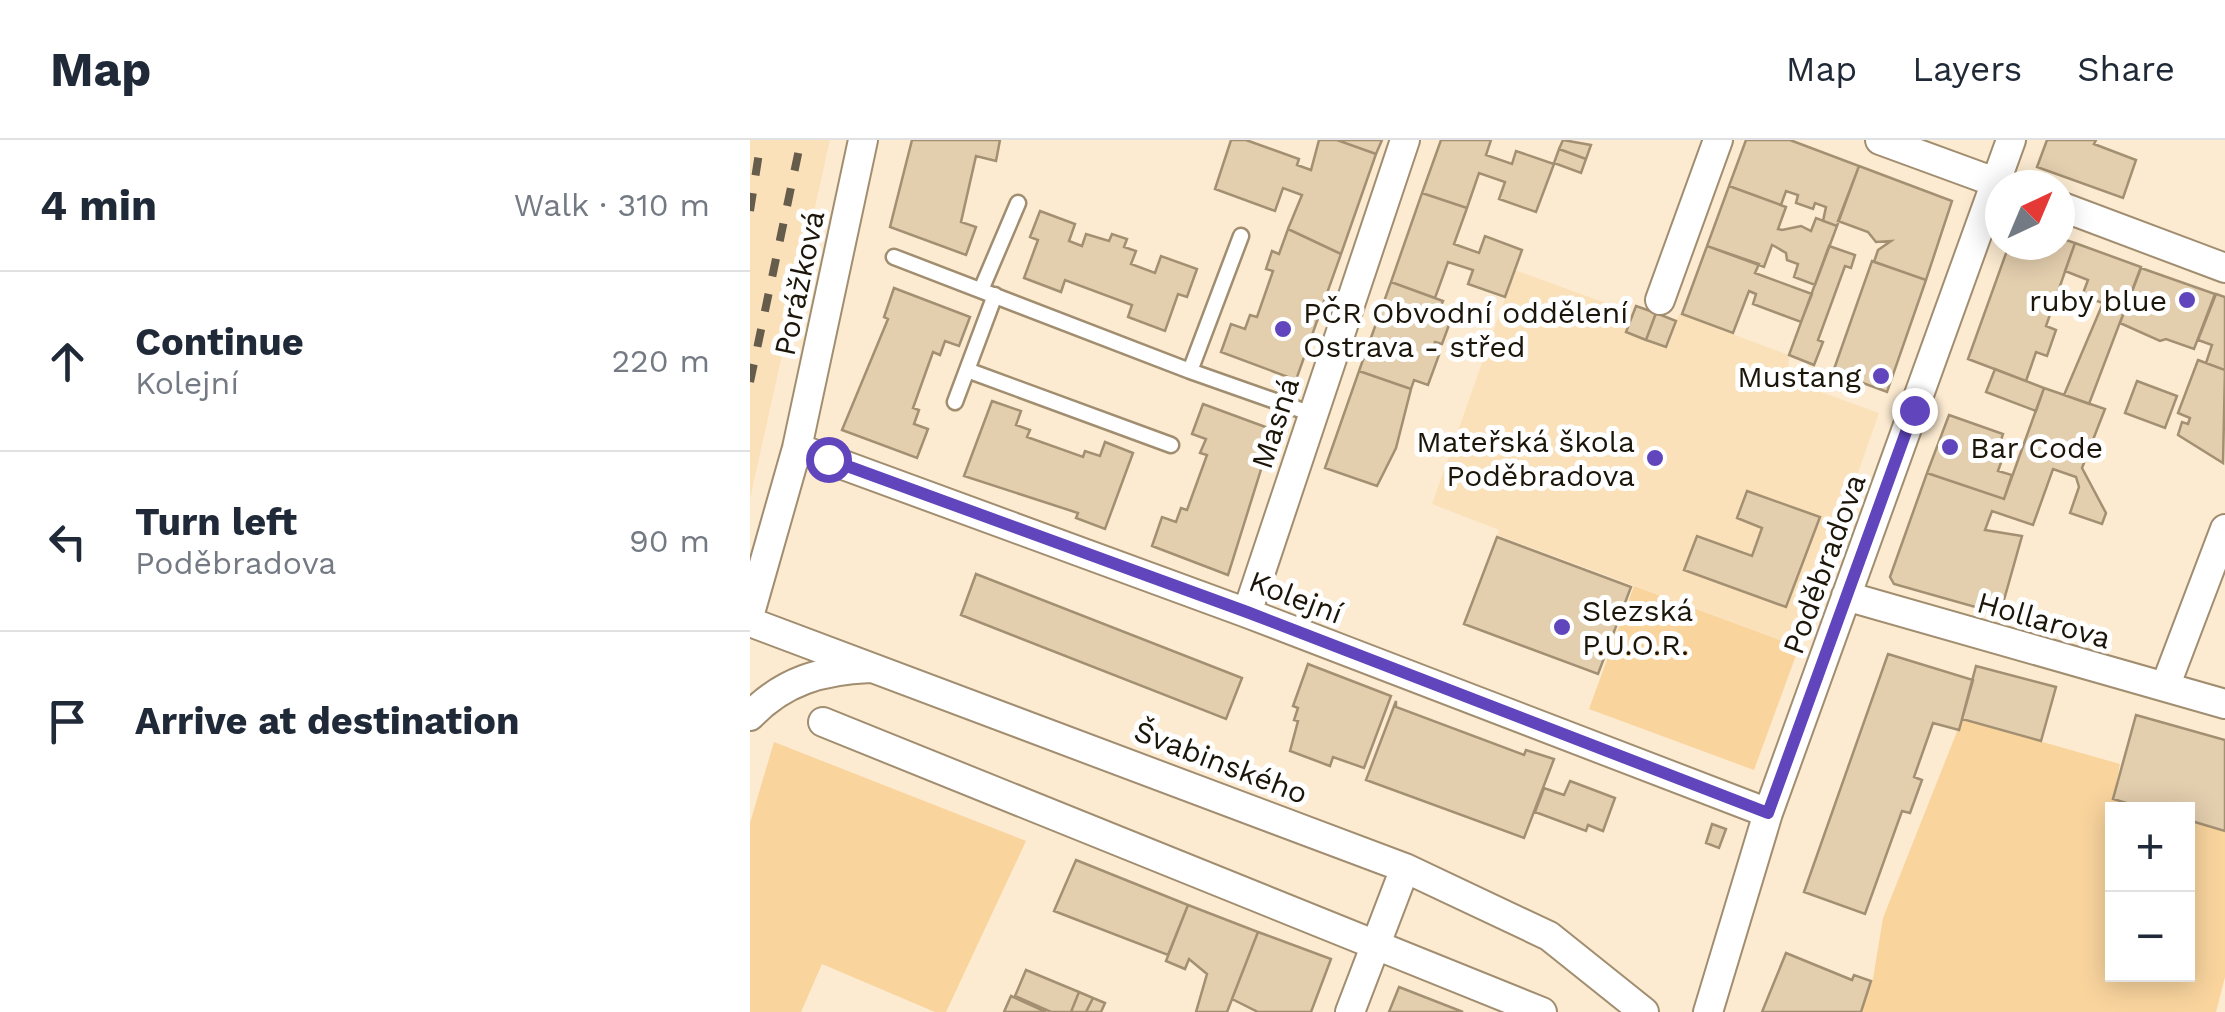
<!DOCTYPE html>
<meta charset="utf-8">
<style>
body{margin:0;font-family:"Work Sans",sans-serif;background:#f6f6f7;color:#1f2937}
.controls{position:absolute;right:30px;bottom:30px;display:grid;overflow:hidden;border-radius:0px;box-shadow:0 5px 25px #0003}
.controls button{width:90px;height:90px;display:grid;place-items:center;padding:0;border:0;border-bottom:2px solid #e0e1e3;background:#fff;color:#1f2937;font:50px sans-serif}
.compass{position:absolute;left:1235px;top:30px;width:90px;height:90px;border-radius:50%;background:#fff;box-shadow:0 5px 25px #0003;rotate:44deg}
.stop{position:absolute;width:30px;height:30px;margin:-22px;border:8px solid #6045bd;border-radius:50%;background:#fff}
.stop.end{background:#6045bd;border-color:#fff;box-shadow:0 2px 10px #0008}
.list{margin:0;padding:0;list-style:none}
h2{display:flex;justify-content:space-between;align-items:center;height:130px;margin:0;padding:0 40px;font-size:42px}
h2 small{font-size:32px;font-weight:400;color:#747a83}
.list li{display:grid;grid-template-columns:65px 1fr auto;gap:30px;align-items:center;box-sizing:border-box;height:180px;padding:0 40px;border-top:2px solid #e0e1e3}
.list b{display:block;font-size:38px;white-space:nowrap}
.list p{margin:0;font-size:32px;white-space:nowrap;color:#747a83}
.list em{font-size:32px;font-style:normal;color:#747a83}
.icon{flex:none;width:55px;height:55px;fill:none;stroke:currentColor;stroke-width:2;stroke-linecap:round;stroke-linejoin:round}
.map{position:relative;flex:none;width:1475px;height:872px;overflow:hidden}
header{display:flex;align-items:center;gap:60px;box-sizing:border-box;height:140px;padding:0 50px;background:#fff;border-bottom:2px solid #e0e1e3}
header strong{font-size:48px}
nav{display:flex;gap:55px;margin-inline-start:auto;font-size:35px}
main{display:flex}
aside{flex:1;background:#fff}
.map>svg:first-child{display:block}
</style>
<header>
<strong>Map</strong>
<nav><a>Map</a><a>Layers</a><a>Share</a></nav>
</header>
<main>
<aside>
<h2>4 min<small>Walk · 310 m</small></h2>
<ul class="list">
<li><svg class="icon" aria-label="ahead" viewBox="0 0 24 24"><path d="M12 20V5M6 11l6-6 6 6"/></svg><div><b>Continue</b><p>Kolejní</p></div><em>220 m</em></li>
<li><svg class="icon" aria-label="left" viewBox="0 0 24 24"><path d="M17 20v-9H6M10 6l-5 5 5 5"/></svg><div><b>Turn left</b><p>Poděbradova</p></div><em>90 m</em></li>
<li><svg class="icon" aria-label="arrive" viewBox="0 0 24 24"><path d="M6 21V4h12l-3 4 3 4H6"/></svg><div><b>Arrive at destination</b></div></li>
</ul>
</aside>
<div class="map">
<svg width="1475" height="872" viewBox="0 0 1475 872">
<rect width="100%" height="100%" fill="#fcebd1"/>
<path fill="#fbe1ba" d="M 0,0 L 80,0 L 0,359 Z
M 765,130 L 883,173 L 877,192 L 916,207 L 929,174 L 1039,215 L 1038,240 L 1129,273 L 1051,495 L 1039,503 L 747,395 L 749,390 L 682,364 Z"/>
<path fill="#f9d49d" d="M 884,446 L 1049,507 L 1004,630 L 839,569 Z
M 1212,579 L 1370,624 L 1363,659 L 1399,669 L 1362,670 L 1362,834 L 1438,834 L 1438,681 L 1475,691 L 1475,837 L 1466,872 L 1111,872 L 1123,839 L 1133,778 Z
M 24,602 L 276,701 L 196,872 L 185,872 L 72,824 L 51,872 L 0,872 L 0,683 Z"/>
<path fill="#e3ceae" stroke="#a38f71" stroke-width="2.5" d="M 162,0 L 250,0 L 246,21 L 226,16 L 211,82 L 226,87 L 216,115 L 140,87 Z
M 481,0 L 496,0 L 549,19 L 547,25 L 561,30 L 569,0 L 587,0 L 626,14 L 591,114 L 538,89 L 552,55 L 533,48 L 525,71 L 465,49 Z
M 587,0 L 632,0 L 626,14 Z
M 691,0 L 741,0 L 736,15 L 762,24 L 766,11 L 804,24 L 786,72 L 749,59 L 755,42 L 729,33 L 717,68 L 672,53 Z
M 813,0 L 841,5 L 836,19 L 809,9 Z
M 996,0 L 1040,0 L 1109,26 L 1087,86 L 1073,81 L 1076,67 L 1065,63 L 1063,69 L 1046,63 L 1048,55 L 1036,51 L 1031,65 L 979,46 Z
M 1297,0 L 1346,0 L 1344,4 L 1386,20 L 1373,58 L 1287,27 Z
M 809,9 L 836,19 L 831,33 L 804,23 Z
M 1109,26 L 1202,61 L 1176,140 L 1124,122 L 1128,110 L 1141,101 L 1126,102 L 1118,92 L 1088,81 Z
M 979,46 L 1036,67 L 1028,89 L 1032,90 L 1051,86 L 1061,91 L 1066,78 L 1087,86 L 1065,145 L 1044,137 L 1048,124 L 1037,120 L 1036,113 L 1026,107 L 1022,105 L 1014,127 L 957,106 Z
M 672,53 L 717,68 L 704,104 L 729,113 L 735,96 L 772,110 L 755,157 L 718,144 L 723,130 L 698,122 L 685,158 L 641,142 Z
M 290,71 L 325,84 L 319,101 L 332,106 L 336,94 L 359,101 L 362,94 L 377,99 L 374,107 L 386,111 L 381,124 L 405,133 L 411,116 L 447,129 L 437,157 L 428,154 L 415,191 L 378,177 L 382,165 L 315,140 L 311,152 L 274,138 L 288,100 L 280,97 Z
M 538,89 L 591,114 L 546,240 L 471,212 L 481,184 L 495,189 L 500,175 L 507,177 L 523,131 L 516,129 L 522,111 L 529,114 Z
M 1310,98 L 1325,103 L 1296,186 L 1306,190 L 1297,216 L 1286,212 L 1276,241 L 1218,219 L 1259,105 L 1310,105 Z
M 1325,103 L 1391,127 L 1339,264 L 1314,255 L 1353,163 L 1332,156 L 1338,140 L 1315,131 Z
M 957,106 L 1009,124 L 1005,133 L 1062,154 L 1051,182 L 1003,164 L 1006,154 L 999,151 L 983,193 L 932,174 Z
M 1079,106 L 1105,115 L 1101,128 L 1095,126 L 1068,200 L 1073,202 L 1064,225 L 1039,215 Z
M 1122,121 L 1176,140 L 1137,252 L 1083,232 Z
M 1391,128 L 1465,154 L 1444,209 L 1416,199 L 1410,201 L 1370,183 Z
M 641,142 L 693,161 L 689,170 L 703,174 L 692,204 L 685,202 L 681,213 L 689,215 L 678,245 L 664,240 L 661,249 L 609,231 Z
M 144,148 L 220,177 L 209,206 L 195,201 L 190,215 L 183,212 L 163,268 L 169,270 L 164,284 L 178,289 L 167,318 L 92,290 L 138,179 L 134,177 Z
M 1466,154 L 1475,157 L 1475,230 L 1456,223 L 1462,205 L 1448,200 Z
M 886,166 L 906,173 L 896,200 L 876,192 Z
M 906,173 L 926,181 L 916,207 L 896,200 Z
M 1448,220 L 1475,230 L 1473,323 L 1428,295 L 1432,282 L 1438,284 L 1440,278 L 1428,273 Z
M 1245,229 L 1294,248 L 1286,271 L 1236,252 Z
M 609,231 L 661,249 L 646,308 L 627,346 L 575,328 Z
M 1387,241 L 1427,256 L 1415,288 L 1375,273 Z
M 1294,248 L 1355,269 L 1332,328 L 1356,373 L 1352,384 L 1320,373 L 1329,347 L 1326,337 L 1303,329 L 1283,385 L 1242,371 L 1235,390 L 1272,396 L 1250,474 L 1144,444 L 1140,437 L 1177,333 L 1254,359 Z
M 242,261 L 271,271 L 266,285 L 280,290 L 277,297 L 333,317 L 335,311 L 350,316 L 355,302 L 383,313 L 355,389 L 326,378 L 328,373 L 214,336 Z
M 453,264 L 529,292 L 518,322 L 514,320 L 478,435 L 402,406 L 412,377 L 426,382 L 431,368 L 437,370 L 457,315 L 450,313 L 456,299 L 442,294 Z
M 1199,275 L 1253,294 L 1250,303 L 1257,306 L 1248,331 L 1262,335 L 1254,359 L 1177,333 Z
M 997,351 L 1070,377 L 1036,467 L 934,430 L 947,396 L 1002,416 L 1012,388 L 987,378 Z
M 747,397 L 881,447 L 848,534 L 714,484 Z
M 226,434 L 492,538 L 476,579 L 211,475 Z
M 1138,514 L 1223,540 L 1209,590 L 1183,583 L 1164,637 L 1172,640 L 1160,673 L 1152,671 L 1115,774 L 1054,752 Z
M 558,524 L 641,556 L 614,628 L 583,617 L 580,626 L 540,611 L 548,581 L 544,580 L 548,568 L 543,566 Z
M 1226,526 L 1306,547 L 1291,601 L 1212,579 Z
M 646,561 L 646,567 L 774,615 L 776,610 L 804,619 L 774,698 L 616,640 Z
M 1386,575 L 1475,600 L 1475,691 L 1438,680 L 1438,670 L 1400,670 L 1363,659 Z
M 820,641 L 865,658 L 853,691 L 838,685 L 836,691 L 785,672 L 794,648 L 814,655 Z
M 962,684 L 976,689 L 969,708 L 956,703 Z
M 326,720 L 438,765 L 418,815 L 304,771 Z
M 438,765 L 508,792 L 477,872 L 446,872 L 457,834 L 439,819 L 435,829 L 416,821 Z
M 508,792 L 581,819 L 561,872 L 508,872 L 482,859 Z
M 1036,813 L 1102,840 L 1104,835 L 1121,841 L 1111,872 L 1012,872 Z
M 276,830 L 329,852 L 321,872 L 301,872 L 265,856 Z
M 649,847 L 713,872 L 639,872 Z
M 329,852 L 343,858 L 336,872 L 321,872 Z
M 261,856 L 296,872 L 254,872 Z
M 343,858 L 355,863 L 351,872 L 336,872 Z"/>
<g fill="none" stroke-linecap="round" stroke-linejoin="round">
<g stroke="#a18d6f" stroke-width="19">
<path id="lane" d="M 491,96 L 440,231 L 562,274
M 144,117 L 440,231
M 231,150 L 268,63
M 217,230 L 421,305
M 205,262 L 245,155"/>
</g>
<g stroke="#a18d6f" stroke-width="32">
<path id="street" d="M 1130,0 L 1253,45
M 1310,66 L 1475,128
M 910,160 L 968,0
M 47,308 L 497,473 L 1018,673
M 1096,456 L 1475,564
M 0,473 L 47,308 L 113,0
M 497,473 L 655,0
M 0,482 L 655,728 L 799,796 L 894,872
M 1415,547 L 1475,389
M 0,576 C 33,541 72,530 120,528
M 73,582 L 792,872
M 600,872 L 655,728
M 958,872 L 1018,673 L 1261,0"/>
</g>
<use href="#lane" stroke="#fff" stroke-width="14"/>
<use href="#street" stroke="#fff" stroke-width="28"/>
<path stroke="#665c4b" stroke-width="8" stroke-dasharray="18 18" stroke-linecap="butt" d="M 0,71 L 11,0
M 0,242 L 51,0"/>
</g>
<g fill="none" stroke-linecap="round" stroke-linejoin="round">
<path stroke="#6045bd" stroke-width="12" d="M 78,319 L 497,472 L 1018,673 L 1164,270"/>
</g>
<g fill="#6045bd" stroke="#fff" stroke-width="4">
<circle cx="1437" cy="160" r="10"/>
<circle cx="533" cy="189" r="10"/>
<circle cx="1131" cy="236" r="10"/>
<circle cx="1200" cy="307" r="10"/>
<circle cx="905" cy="318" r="10"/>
<circle cx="812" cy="487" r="10"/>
</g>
<g text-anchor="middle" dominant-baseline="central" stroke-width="10" stroke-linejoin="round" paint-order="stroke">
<g font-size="30" fill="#1c1509" stroke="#fff">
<text transform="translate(49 143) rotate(-78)">Porážková</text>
<text transform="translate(525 283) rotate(-72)">Masná</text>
<text transform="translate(1074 424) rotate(-70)">Poděbradova</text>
<text transform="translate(546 457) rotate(21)">Kolejní</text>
<text transform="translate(1294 480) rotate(16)">Hollarova</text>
<text transform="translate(471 622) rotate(21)">Švabinského</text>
</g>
<g font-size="30" fill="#1c1509" stroke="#fff" text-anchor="end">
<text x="1417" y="160">ruby blue</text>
<text x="553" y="172" text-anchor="start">PČR Obvodní oddělení<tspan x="553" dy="34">Ostrava - střed</tspan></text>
<text x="1111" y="236">Mustang</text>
<text x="885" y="301">Mateřská škola<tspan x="885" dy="34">Poděbradova</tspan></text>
<text x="1220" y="307" text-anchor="start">Bar Code</text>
<text x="832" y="470" text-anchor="start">Slezská<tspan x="832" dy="34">P.U.O.R.</tspan></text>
</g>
</g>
</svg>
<div class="controls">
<button>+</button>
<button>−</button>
</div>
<svg class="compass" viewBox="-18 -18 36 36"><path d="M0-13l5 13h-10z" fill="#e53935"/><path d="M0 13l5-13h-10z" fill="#747a83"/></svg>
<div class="stop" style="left:78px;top:319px"></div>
<div class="stop end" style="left:1164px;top:270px"></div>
</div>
</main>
